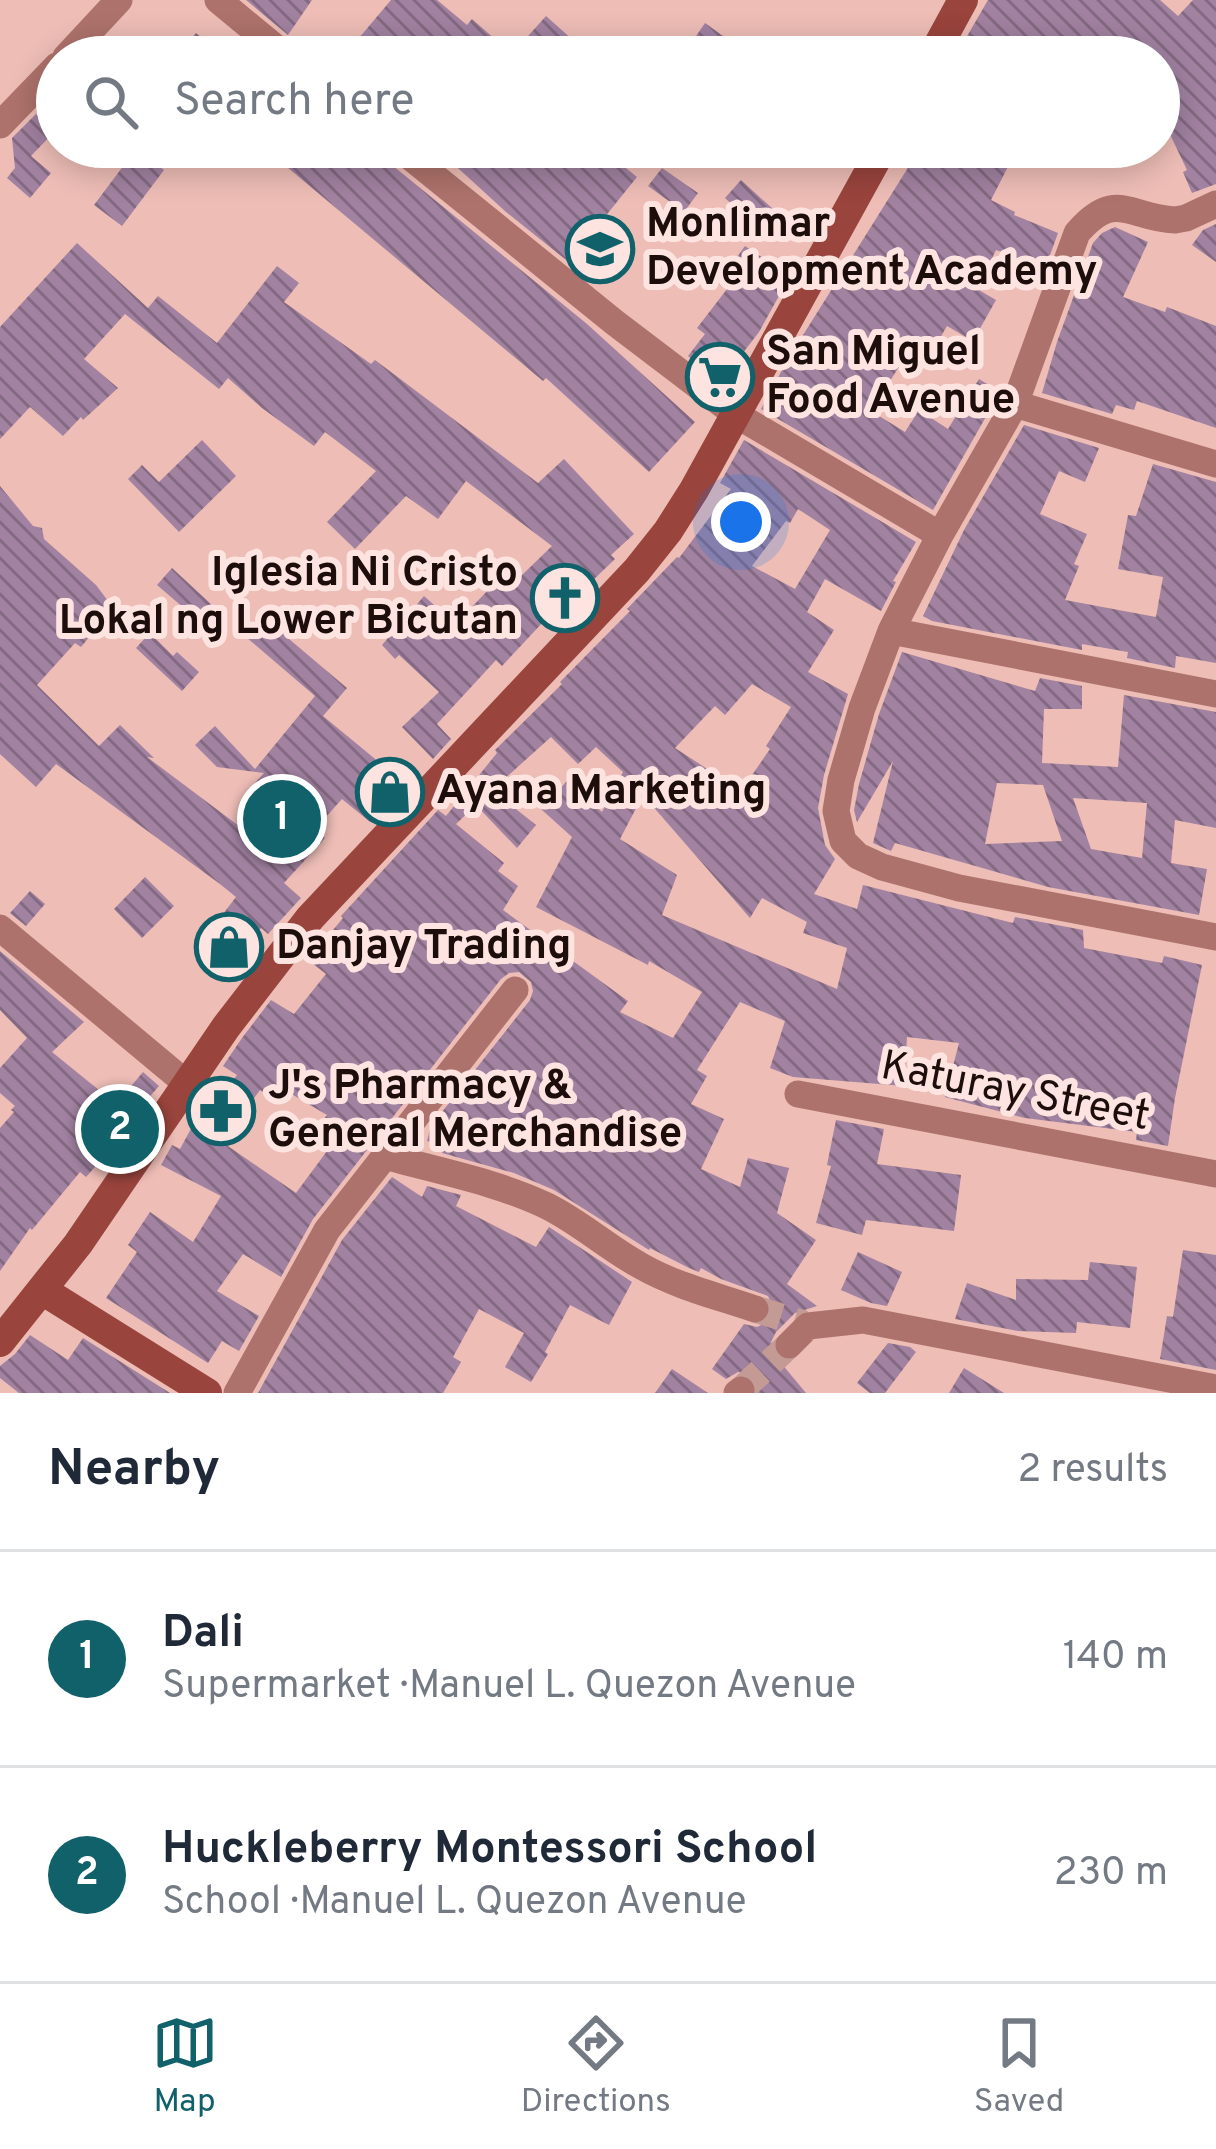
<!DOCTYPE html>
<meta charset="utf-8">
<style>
body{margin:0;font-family:Overpass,sans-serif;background:#f2f2f3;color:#1f2937}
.you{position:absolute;left:741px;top:522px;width:42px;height:42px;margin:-30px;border:9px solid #fff;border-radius:50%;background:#1a73e8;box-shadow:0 0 0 18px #1a73e833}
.badge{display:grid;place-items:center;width:78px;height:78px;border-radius:50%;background:#11616a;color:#fff;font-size:39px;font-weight:700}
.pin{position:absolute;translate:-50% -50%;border:6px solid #fff;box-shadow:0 3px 12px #0006}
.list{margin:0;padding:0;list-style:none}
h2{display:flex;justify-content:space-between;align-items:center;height:156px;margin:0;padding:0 48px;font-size:51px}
h2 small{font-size:39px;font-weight:400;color:#747a83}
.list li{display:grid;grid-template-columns:78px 1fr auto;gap:36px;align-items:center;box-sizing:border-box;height:216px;padding:0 48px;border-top:3px solid #e0e1e3}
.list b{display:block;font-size:45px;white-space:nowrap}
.list p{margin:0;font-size:39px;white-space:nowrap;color:#747a83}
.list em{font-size:39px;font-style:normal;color:#747a83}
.icon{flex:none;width:66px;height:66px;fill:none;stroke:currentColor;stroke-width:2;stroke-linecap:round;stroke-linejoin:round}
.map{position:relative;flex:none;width:1216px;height:1393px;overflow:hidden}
.search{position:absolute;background:#fff;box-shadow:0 6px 30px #0003;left:36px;right:36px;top:36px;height:132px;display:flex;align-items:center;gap:30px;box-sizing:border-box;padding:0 42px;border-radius:66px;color:#747a83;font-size:45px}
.sheet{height:588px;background:#fff}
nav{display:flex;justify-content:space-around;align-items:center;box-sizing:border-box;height:168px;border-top:3px solid #e0e1e3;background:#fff;font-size:33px;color:#747a83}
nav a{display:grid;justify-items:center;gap:6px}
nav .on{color:#11616a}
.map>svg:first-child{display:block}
</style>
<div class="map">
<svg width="1216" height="1393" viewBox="0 0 1216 1393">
<defs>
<pattern id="building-back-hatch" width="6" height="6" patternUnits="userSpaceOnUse" patternTransform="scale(3)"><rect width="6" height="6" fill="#a182a1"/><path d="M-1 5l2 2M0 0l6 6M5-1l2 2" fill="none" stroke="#836981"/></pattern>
</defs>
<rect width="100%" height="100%" fill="#edbdb6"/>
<path fill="url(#building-back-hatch)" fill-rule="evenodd" d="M 246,0 L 312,0 L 288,35 Z
M 391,0 L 437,0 L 467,25 L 472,19 L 512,54 L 546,16 L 592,57 L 343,57 Z
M 988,0 L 1160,0 L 1178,16 L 1193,0 L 1216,0 L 1216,184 L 1192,193 L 1183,172 L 1187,170 L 1167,128 L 1159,132 L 1159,57 L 955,57 Z
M 705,23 L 752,57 L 712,57 L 692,42 Z
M 196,33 L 224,57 L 175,57 Z
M 36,114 L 55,131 L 31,156 L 51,173 L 30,198 L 7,178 L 15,168 L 12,138 Z
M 263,147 L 376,147 L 387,161 L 587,324 L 695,422 L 649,472 L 546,378 L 543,381 Z
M 435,147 L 600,147 L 637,177 L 583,244 L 609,264 L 595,283 L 506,212 Z
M 921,147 L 1018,147 L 991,200 L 1015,212 L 1014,215 L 1058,233 L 1045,269 L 996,250 L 977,289 L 996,300 L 973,341 L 947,326 L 925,364 L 907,354 L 871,411 L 905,432 L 919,410 L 948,429 L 979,379 L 1000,392 L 933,510 L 761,409 L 788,359 Z
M 136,149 L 164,170 L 122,226 L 94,205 Z
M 662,168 L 698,193 L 684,212 L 648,186 Z
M 741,180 L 774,210 L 757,228 L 725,198 Z
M 1216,224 L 1216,262 L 1192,245 L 1203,230 Z
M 1115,227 L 1148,242 L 1123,297 L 1165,312 L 1167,307 L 1216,326 L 1216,428 L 1137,401 L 1134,410 L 1116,405 L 1112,414 L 1042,393 L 1057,342 L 1093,243 L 1102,233 Z
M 77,243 L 148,308 L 158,296 L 217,343 L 277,266 L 299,283 L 284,302 L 371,364 L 375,360 L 538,483 L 564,459 L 634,534 L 611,555 L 615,559 L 563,609 L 559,605 L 502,666 L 496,660 L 437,724 L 451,739 L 433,759 L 402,727 L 439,692 L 399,655 L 395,659 L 382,645 L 424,596 L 443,613 L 459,597 L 470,609 L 510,567 L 520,577 L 552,546 L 466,481 L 438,519 L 406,496 L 355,549 L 327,522 L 376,471 L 325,432 L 314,446 L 262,408 L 228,378 L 219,389 L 125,314 L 84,359 L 118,388 L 83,420 L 81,417 L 63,436 L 30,407 L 0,439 L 0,327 Z
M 745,246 L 790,276 L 759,332 L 729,371 L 734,374 L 726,384 L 688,356 L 705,334 L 697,328 L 734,280 L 725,274 Z
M 1024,425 L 1099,448 L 1085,482 L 1059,471 L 1040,514 L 1087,534 L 1074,564 L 1079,566 L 1065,600 L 1156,617 L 1163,577 L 1118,569 L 1128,515 L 1136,516 L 1153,464 L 1216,482 L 1216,663 L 1176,656 L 1175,668 L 1127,658 L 1128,652 L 1082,644 L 1082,650 L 932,621 L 923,616 L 964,530 Z
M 202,440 L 236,476 L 179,532 L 128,479 L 142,465 L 159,482 Z
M 744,440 L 916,542 L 893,581 L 896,582 L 881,611 L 825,579 L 807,612 L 834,630 L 808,672 L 848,694 L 824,775 L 818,808 L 825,845 L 835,859 L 814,894 L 857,909 L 863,885 L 1013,923 L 1015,917 L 1083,930 L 1084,948 L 1162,963 L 1164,956 L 1202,965 L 1175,1098 L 1168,1146 L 1136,1140 L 1137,1132 L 1025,1118 L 945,1097 L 959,1043 L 907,1037 L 904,1086 L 793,1077 L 770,1068 L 785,1021 L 740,1002 L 697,1070 L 707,1076 L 691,1104 L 724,1119 L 701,1169 L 740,1187 L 748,1158 L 789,1168 L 777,1213 L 816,1240 L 787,1284 L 817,1306 L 795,1313 L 776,1332 L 771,1342 L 776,1357 L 806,1393 L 758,1393 L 756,1380 L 749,1374 L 738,1372 L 726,1379 L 712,1369 L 744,1324 L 757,1327 L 768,1322 L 773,1307 L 768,1296 L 721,1279 L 701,1268 L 699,1272 L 689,1268 L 650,1248 L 649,1250 L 554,1190 L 514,1173 L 442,1153 L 446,1146 L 427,1141 L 431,1126 L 530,1000 L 533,991 L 531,982 L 519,972 L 509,973 L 501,979 L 313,1219 L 281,1277 L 243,1254 L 217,1291 L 259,1316 L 239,1351 L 222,1341 L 208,1363 L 106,1298 L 137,1252 L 128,1245 L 150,1212 L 193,1242 L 221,1196 L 161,1165 L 172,1145 L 180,1149 L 193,1125 L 199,1128 L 237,1075 L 223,1066 L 242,1038 L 271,1000 L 294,1014 L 326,974 L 308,960 L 343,918 L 341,916 L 438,810 L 446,816 L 497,753 L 495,750 L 562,684 L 560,682 L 630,611 L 627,609 L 677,557 L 679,558 L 731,489 L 720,483 ZM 798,509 L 830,530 L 795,589 L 752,566 L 786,521 L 790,523 ZM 752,684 L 791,707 L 766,746 L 770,749 L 741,791 L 675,748 L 715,706 L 725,715 ZM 551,737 L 578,764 L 596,747 L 623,772 L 602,812 L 567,781 L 541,809 L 572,837 L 536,907 L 648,965 L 649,961 L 702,992 L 673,1038 L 620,1012 L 628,1001 L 503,910 L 518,886 L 498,871 L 504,863 L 456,824 L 476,805 L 517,848 L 536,825 L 492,790 ZM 643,795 L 750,918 L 762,898 L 807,922 L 803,933 L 847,948 L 837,989 L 662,915 L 677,875 L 620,839 ZM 283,1089 L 327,1115 L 313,1133 L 330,1147 L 296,1193 L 222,1142 L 260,1090 L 275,1100 Z
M 0,486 L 33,526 L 42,528 L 44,539 L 96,585 L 111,605 L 108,610 L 110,612 L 81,647 L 75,643 L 37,685 L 99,746 L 120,725 L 154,758 L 147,757 L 279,856 L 291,843 L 244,795 L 264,773 L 217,767 L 195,745 L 215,726 L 255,769 L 315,696 L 246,637 L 263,617 L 347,688 L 323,716 L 403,782 L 370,822 L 342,799 L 315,829 L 325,838 L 284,883 L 301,898 L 268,934 L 261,928 L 239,956 L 233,951 L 227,959 L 203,940 L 236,897 L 220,884 L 56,764 L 36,787 L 0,754 Z
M 172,568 L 212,605 L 198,620 L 157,585 Z
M 150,633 L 173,656 L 177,652 L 199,672 L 182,691 L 136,648 Z
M 902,652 L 1035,691 L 1040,678 L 1082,686 L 1082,709 L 1044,709 L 1042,763 L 1118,767 L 1124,695 L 1216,712 L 1216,828 L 1175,820 L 1171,863 L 1207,869 L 1199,915 L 1048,887 L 895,843 L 891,851 L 873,843 L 893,761 L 857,822 L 854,810 L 859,784 L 879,714 ZM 997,783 L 1043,785 L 1062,841 L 985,844 ZM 1073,798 L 1147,803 L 1142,858 L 1091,849 Z
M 145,877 L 174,906 L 142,938 L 114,909 Z
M 30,891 L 45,904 L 26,926 L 10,913 Z
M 0,951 L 84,1022 L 52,1052 L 116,1104 L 143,1072 L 159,1086 L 127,1123 L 131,1127 L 86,1177 L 80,1172 L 32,1230 L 30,1228 L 0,1271 L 0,1128 L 14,1112 L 11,1110 L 15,1106 L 0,1093 L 0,1068 L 27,1038 L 0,1010 Z
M 836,1120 L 884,1129 L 877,1164 L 961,1175 L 954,1231 L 866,1220 L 862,1235 L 816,1223 L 831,1166 L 827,1165 Z
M 392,1177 L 422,1197 L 427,1186 L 461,1195 L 456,1206 L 536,1247 L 549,1227 L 632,1282 L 609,1325 L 570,1305 L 545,1352 L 548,1354 L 531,1382 L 505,1367 L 524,1333 L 479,1309 L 453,1357 L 461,1362 L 443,1393 L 258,1393 L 342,1240 Z
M 1183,1250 L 1216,1255 L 1216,1370 L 1160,1359 L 1167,1316 L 1173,1317 Z
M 858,1252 L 902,1272 L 887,1306 L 871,1303 L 841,1290 Z
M 1090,1262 L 1137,1267 L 1130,1328 L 1077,1322 L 1076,1333 L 1018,1331 L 955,1319 L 967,1283 L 1016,1300 L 1016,1279 L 1088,1280 Z
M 30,1335 L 68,1360 L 83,1338 L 170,1393 L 19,1393 L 0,1378 L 0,1366 L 15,1354 Z
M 888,1343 L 910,1347 L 916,1352 L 885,1393 L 870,1393 L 857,1383 Z
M 964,1368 L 1004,1393 L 949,1393 Z
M 672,1369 L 708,1393 L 655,1393 Z"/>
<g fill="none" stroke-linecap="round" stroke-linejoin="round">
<path stroke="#c39a94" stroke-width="27" stroke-dasharray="27 14" stroke-linecap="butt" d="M 755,1309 L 804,1324
M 741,1390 L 789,1345"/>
<path stroke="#ad726b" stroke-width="27" d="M 218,0 L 287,57
M 66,57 L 119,0
M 0,125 L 57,66
M 398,147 L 614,322 L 735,414 L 940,535
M 1216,204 L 1186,218 L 1175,220 C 1129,218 1116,188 1077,233 L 1015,404 L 940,535 L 891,631 L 862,708 L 841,780 L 836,811 L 843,841 L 858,856 L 882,867 L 959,888 L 1216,937
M 1015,404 L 1216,464
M 891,631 L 1216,694
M 0,928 L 187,1084
M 798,1094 L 1216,1174
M 385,1156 C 438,1171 497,1182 547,1206 C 581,1223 608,1248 641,1266 C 676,1286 717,1296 755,1309
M 789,1345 L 808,1326 L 863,1320 L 1216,1388
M 237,1393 L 327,1230 L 515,990
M 737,1393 L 741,1390"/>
<path stroke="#99443d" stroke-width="30" d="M 932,57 L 963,0
M 42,1290 L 207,1393
M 0,1342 L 78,1244 L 226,1027 L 310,918 L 637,570 L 668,531 L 694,490 L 883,147"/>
</g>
<defs>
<g id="school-ring" transform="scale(3.45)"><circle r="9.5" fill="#fde4e1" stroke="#11616a" stroke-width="1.5"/><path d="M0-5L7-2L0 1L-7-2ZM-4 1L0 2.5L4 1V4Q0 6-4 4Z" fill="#11616a"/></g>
<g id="supermarket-ring" transform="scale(3.45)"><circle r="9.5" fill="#fde4e1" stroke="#11616a" stroke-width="1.5"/><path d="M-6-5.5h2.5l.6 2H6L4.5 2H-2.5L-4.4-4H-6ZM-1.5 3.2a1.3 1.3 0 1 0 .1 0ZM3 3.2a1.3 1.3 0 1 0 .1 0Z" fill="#11616a"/></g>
<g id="church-ring" transform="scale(3.45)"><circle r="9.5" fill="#fde4e1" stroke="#11616a" stroke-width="1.5"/><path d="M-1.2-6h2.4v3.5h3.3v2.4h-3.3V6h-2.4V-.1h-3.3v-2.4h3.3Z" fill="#11616a"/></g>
<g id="shop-ring" transform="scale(3.45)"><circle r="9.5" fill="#fde4e1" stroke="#11616a" stroke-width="1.5"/><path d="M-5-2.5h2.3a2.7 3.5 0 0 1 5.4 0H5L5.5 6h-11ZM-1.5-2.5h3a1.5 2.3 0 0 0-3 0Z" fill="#11616a"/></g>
<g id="pharmacy-ring" transform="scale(3.45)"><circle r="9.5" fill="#fde4e1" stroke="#11616a" stroke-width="1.5"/><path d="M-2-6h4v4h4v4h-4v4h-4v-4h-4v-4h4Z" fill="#11616a"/></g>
</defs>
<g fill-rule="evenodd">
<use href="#school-ring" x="600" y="249"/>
<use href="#supermarket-ring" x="720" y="377"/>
<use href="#church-ring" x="565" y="598"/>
<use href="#shop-ring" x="390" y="792"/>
<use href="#shop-ring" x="229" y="947"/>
<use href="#pharmacy-ring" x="221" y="1111"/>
</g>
<g text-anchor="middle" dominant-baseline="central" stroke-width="12" stroke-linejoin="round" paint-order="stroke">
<g font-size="42" font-weight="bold" fill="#1d0d0b" stroke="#fde4e1" text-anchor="start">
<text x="646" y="225">Monlimar<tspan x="646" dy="48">Development Academy</tspan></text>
<text x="766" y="353">San Miguel<tspan x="766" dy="48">Food Avenue</tspan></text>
<text x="518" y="574" text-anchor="end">Iglesia Ni Cristo<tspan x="518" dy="48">Lokal ng Lower Bicutan</tspan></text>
<text x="436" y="792">Ayana Marketing</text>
<text x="276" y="947">Danjay Trading</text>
<text x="268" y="1087">J's Pharmacy &amp;<tspan x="268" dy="48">General Merchandise</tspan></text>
</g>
<g font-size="42" fill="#1d0d0b" stroke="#fde4e1">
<text transform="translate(1015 1093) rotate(11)">Katuray Street</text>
</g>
</g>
</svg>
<div class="you"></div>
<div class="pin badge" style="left:282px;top:819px">1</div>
<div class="pin badge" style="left:120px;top:1129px">2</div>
<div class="search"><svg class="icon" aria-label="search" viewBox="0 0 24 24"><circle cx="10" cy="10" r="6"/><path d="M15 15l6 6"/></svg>Search here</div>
</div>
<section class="sheet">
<h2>Nearby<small>2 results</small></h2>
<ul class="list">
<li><span class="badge">1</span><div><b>Dali</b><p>Supermarket · Manuel L. Quezon Avenue</p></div><em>140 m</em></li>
<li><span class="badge">2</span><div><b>Huckleberry Montessori School</b><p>School · Manuel L. Quezon Avenue</p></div><em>230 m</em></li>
</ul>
</section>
<nav>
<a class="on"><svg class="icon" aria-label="map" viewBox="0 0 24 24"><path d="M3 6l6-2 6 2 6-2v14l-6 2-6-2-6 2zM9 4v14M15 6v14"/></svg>Map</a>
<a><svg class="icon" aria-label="directions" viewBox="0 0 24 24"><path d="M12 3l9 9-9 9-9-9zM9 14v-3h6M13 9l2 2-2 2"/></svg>Directions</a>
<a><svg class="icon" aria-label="saved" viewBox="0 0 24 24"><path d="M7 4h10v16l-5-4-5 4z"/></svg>Saved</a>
</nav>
